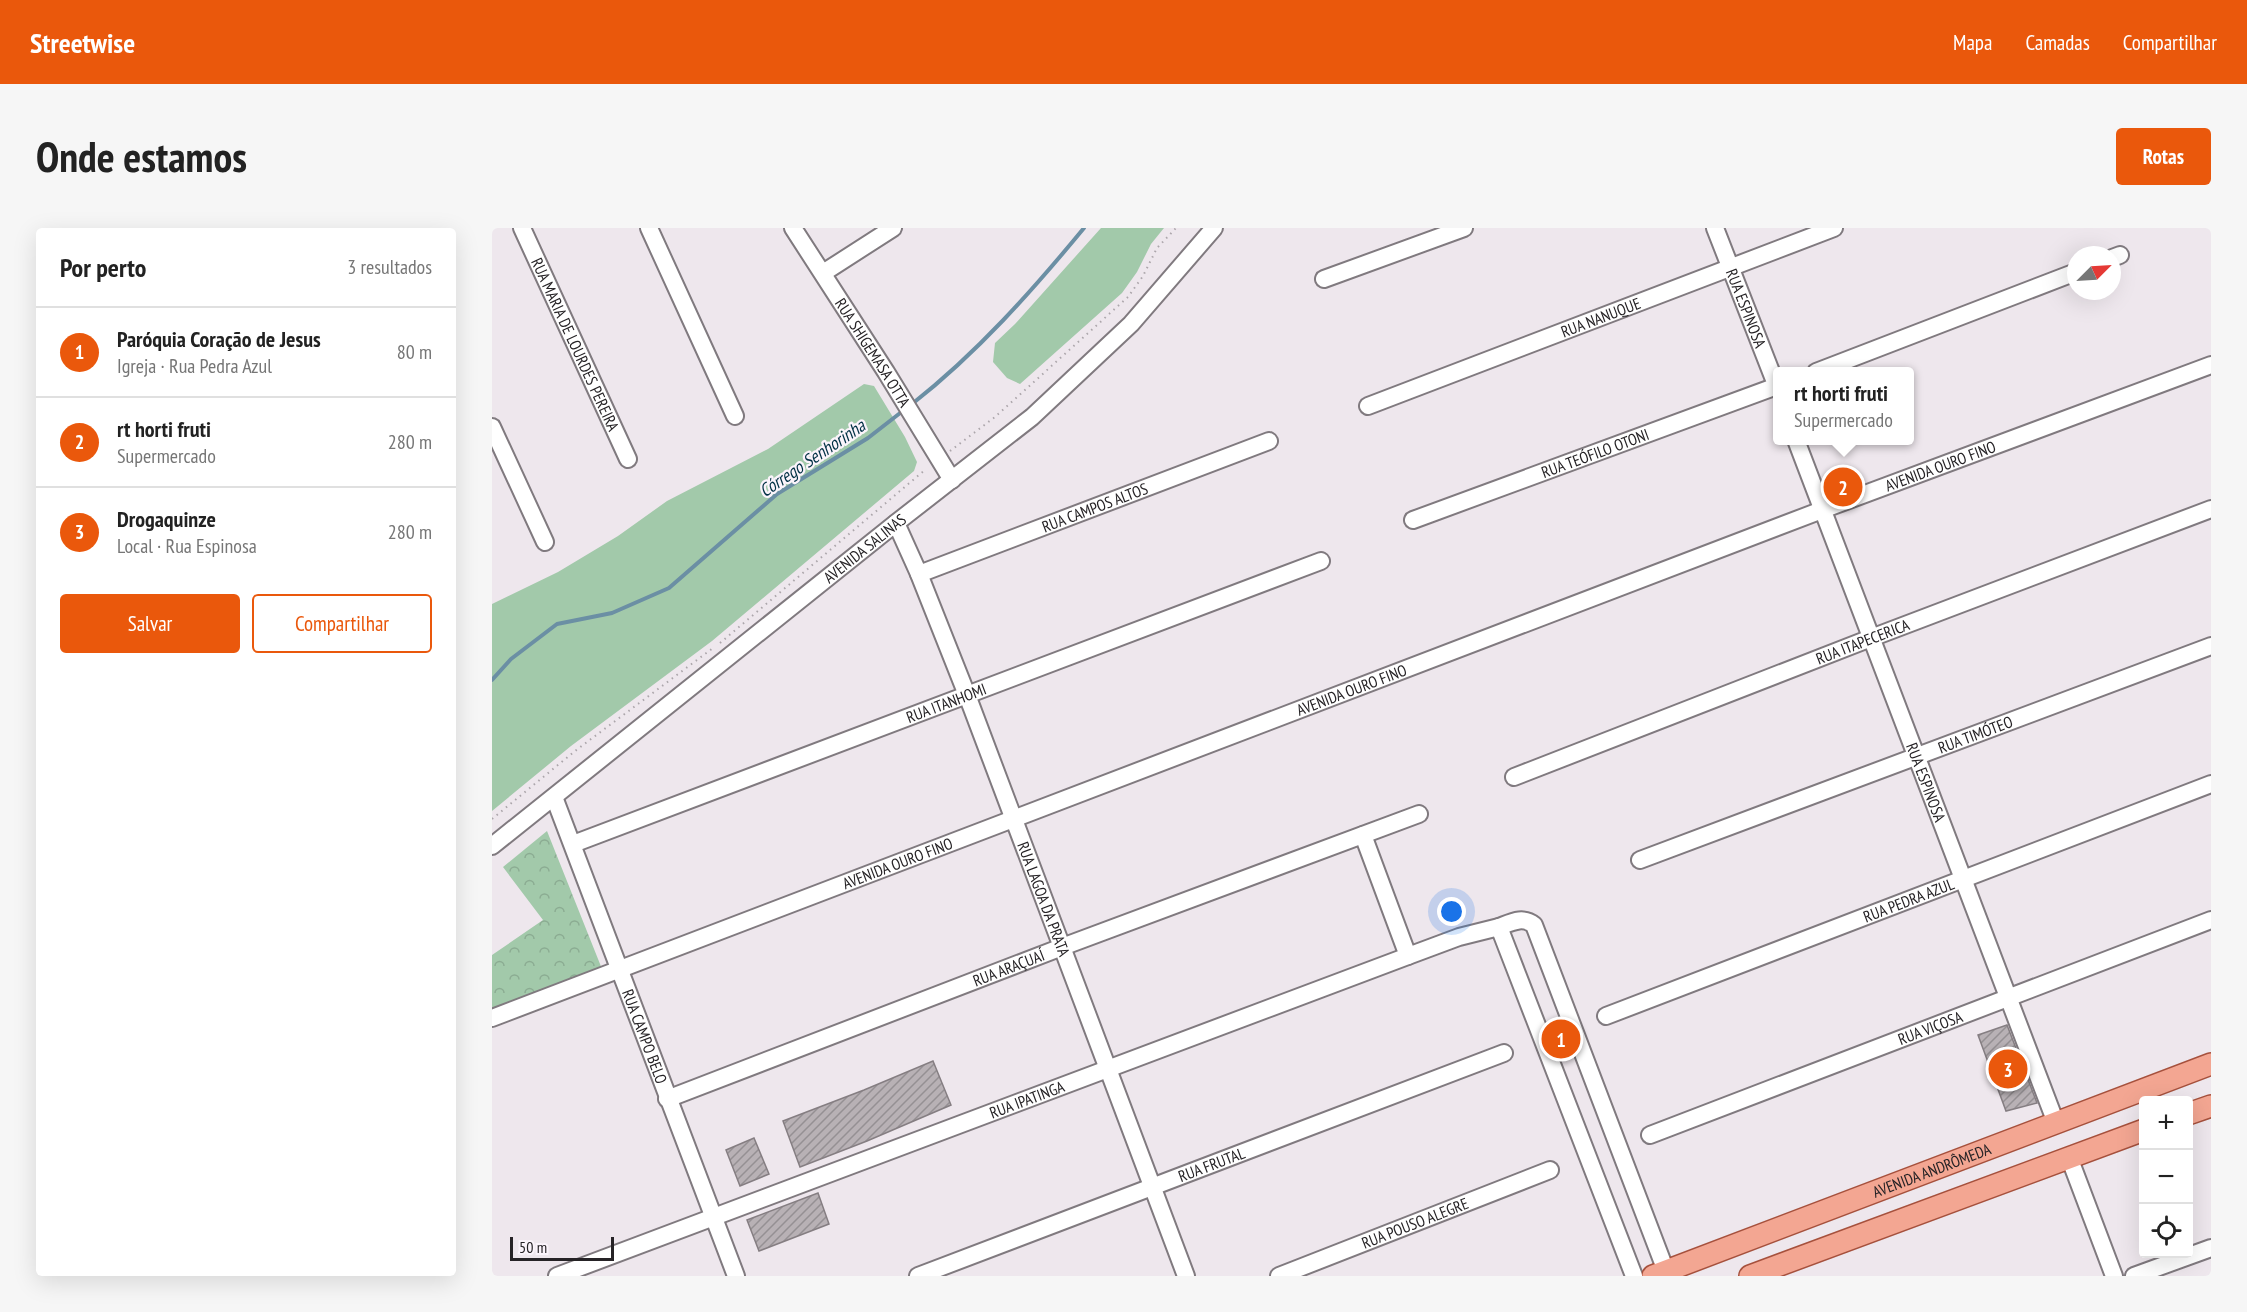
<!DOCTYPE html>
<html lang="pt">
<meta charset="utf-8">
<style>
body{margin:0;font-family:"PT Sans Narrow",sans-serif;background:#f6f6f6;color:#222}
.controls{position:absolute;right:18px;bottom:18px;display:grid;overflow:hidden;border-radius:6px;box-shadow:0 6px 24px #0002}
.controls button{width:54px;height:54px;display:grid;place-items:center;padding:0;border:0;border-bottom:2px solid #e0e0e0;background:#fff;color:#222;font:30px sans-serif}
.compass{position:absolute;left:1575px;top:18px;width:54px;height:54px;border-radius:50%;background:#fff;box-shadow:0 6px 24px #0002;rotate:66deg}
.scale{position:absolute;left:18px;bottom:15px;width:104px;box-sizing:border-box;padding-left:6px;border:3px solid #262326;border-top:0;font-size:16px;line-height:21px;white-space:nowrap;color:#262326;-webkit-text-stroke:4px #fbf4fb;paint-order:stroke}
.you{position:absolute;left:960px;top:684px;width:21px;height:21px;margin:-15px;border:4px solid #fff;border-radius:50%;background:#1a73e8;box-shadow:0 0 0 9px #1a73e833}
.badge{display:grid;place-items:center;width:39px;height:39px;border-radius:50%;background:#ea580c;color:#fff;font-size:20px;font-weight:700}
.pin{position:absolute;translate:-50% -50%;border:3px solid #fff;box-shadow:0 2px 6px #0006}
.popup{position:absolute;left:1281px;top:139px;width:141px;height:78px;box-sizing:border-box;display:grid;place-content:center;border-radius:6px;background:#fff;filter:drop-shadow(0 2px 4px #0005);font-size:20px;white-space:nowrap;color:#767676}
.popup b{font-size:22px;color:#222}
.popup::after{content:'';position:absolute;left:50%;top:100%;margin-left:-12px;border:12px solid transparent;border-top-color:#fff}
.list{margin:0;padding:0;list-style:none}
h2{display:flex;justify-content:space-between;align-items:center;height:78px;margin:0;padding:0 24px;font-size:26px}
h2 small{font-size:20px;font-weight:400;color:#767676}
.list li{display:grid;grid-template-columns:39px 1fr auto;gap:18px;align-items:center;box-sizing:border-box;height:90px;padding:0 24px;border-top:2px solid #e0e0e0}
.list b{display:block;font-size:22px;white-space:nowrap}
.list p{margin:0;font-size:20px;white-space:nowrap;color:#767676}
.list em{font-size:20px;font-style:normal;color:#767676}
.actions{display:flex;gap:12px;padding:18px 24px}
.actions a{flex:1;padding:14px 0;border:2px solid #ea580c;border-radius:6px;text-align:center;font-size:21px;color:#ea580c}
.actions .main{background:#ea580c;color:#fff}
.icon{flex:none;width:33px;height:33px;fill:none;stroke:currentColor;stroke-width:2;stroke-linecap:round;stroke-linejoin:round}
.map{position:relative;flex:none;width:1719px;height:1048px;overflow:hidden;border-radius:6px}
header{display:flex;align-items:center;gap:36px;box-sizing:border-box;height:84px;padding:0 30px;background:#ea580c;color:#fff}
header strong{font-size:28px}
nav{display:flex;gap:33px;margin-inline-start:auto;font-size:21px}
.intro{display:flex;align-items:center;justify-content:space-between;box-sizing:border-box;height:144px;padding:0 36px}
h1{margin:0;font-size:42px}
.button{padding:15px 27px;border-radius:6px;background:#ea580c;color:#fff;font-size:21px;font-weight:700}
main{display:flex;gap:36px;padding:0 36px}
aside{flex:1;background:#fff;border-radius:6px;box-shadow:0 6px 24px #0002}
.map>svg:first-child{display:block}
</style>
<header>
<strong>Streetwise</strong>
<nav><a>Mapa</a><a>Camadas</a><a>Compartilhar</a></nav>
</header>
<div class="intro"><h1>Onde estamos</h1><a class="button">Rotas</a></div>
<main>
<aside>
<h2>Por perto<small>3 resultados</small></h2>
<ul class="list">
<li><span class="badge">1</span><div><b>Paróquia Coração de Jesus</b><p>Igreja · Rua Pedra Azul</p></div><em>80 m</em></li>
<li><span class="badge">2</span><div><b>rt horti fruti</b><p>Supermercado</p></div><em>280 m</em></li>
<li><span class="badge">3</span><div><b>Drogaquinze</b><p>Local · Rua Espinosa</p></div><em>280 m</em></li>
</ul>
<div class="actions"><a class="main">Salvar</a><a>Compartilhar</a></div>
</aside>
<div class="map">
<svg width="1719" height="1048" viewBox="0 0 1719 1048">
<defs>
<pattern id="park-crowns" width="20" height="18" patternUnits="userSpaceOnUse" patternTransform="scale(1.5)"><rect width="20" height="18" fill="#a2c9aa"/><path d="M2 6a3 3 0 1 1 6 0M12 15a3 3 0 1 1 6 0" fill="none" stroke="#8bac92"/></pattern>
<pattern id="building-hatch" width="6" height="6" patternUnits="userSpaceOnUse" patternTransform="scale(1.5)"><rect width="6" height="6" fill="#b8b1b5"/><path d="M-1 1l2-2M0 6l6-6M5 7l2-2" fill="none" stroke="#959093"/></pattern>
</defs>
<rect width="100%" height="100%" fill="#eee7ed"/>
<path fill="#a2c9aa" d="M 609,0 L 672,0 L 659,16 L 645,44 L 630,65 L 528,156 L 515,150 L 501,134 L 503,115 L 523,96 Z
M 372,156 L 382,158 L 413,209 L 425,234 L 422,243 L 220,413 L 79,518 L 0,583 L 0,376 L 66,344 L 126,308 L 175,273 L 276,221 Z"/>
<path fill="url(#park-crowns)" d="M 55,603 L 112,746 L 0,789 L 0,727 L 51,692 L 11,639 Z"/>
<g fill="none" stroke-linecap="round" stroke-linejoin="round">
<path stroke="#6b8fa4" stroke-width="4" d="M 420,176 C 485,125 540,63 592,0
M 0,452 L 19,431 L 65,396 L 120,385 L 177,360 L 285,266 L 376,210 L 412,182"/>
</g>
<path fill="url(#building-hatch)" stroke="#857e82" stroke-width="1.5" d="M 1515,797 L 1545,875 L 1514,883 L 1486,807 Z
M 441,833 L 459,877 L 375,913 L 308,939 L 291,893 L 372,862 Z
M 262,910 L 277,946 L 248,958 L 234,922 Z
M 326,965 L 337,996 L 267,1023 L 255,992 Z"/>
<g fill="none" stroke-linecap="round" stroke-linejoin="round">
<g stroke="#807a7f" stroke-width="20">
<g id="minor">
<path id="s1" d="M 30,0 L 136,231"/>
<path d="M 157,0 L 243,188"/>
<path id="s2" d="M 301,0 L 394,144 L 460,252"/>
<path id="s3" d="M 1223,0 L 1285,159"/>
<path d="M 1620,30 L 1628,27"/>
<path d="M 331,45 L 401,0"/>
<path d="M 832,51 L 972,0"/>
<path d="M 1324,144 L 1584,44"/>
<path id="s4" d="M 876,178 L 1342,0"/>
<path d="M 0,199 L 53,314"/>
<path id="s5" d="M 1304,212 L 1564,895"/>
<path id="s6" d="M 921,292 L 1285,158"/>
<path id="s7" d="M 404,295 L 427,346 L 475,467 L 694,1048"/>
<path id="s8" d="M 427,346 L 777,213"/>
<path id="s9" d="M 1022,549 L 1379,410 L 1719,281"/>
<path id="s10" d="M 62,569 L 244,1048"/>
<path d="M 871,607 L 916,728"/>
<path id="s11" d="M 81,616 L 829,333"/>
<path id="s12" d="M 0,618 L 404,295 L 540,189 L 639,96 L 722,0"/>
<path id="s13" d="M 1148,632 L 1719,418"/>
<path id="s14" d="M 1114,788 L 1719,556"/>
<path id="s15" d="M 0,790 L 1330,282 L 1719,137"/>
<path id="s16" d="M 175,871 L 570,719 L 927,586"/>
<path id="s17" d="M 1158,907 L 1719,692"/>
<path d="M 1577,929 L 1622,1048"/>
<path id="s18" d="M 65,1048 L 916,728 L 967,709 L 1007,699"/>
<path id="s19" d="M 426,1048 L 1012,825"/>
<path id="s20" d="M 787,1048 L 1058,942"/>
<path d="M 1142,1048 L 1007,699 C 1020,694 1031,688 1042,697 L 1174,1043"/>
<path d="M 1642,1048 L 1719,1020"/>
</g>
</g>
<g stroke="#a6513d" stroke-width="24">
<g id="major">
<path d="M 1696,886 L 1719,878"/>
<path id="s21" d="M 1161,1048 L 1719,836"/>
<path d="M 1258,1048 L 1652,902"/>
</g>
</g>
<path stroke="#aca6ab" stroke-width="2" stroke-dasharray="1.5 4.5" stroke-linecap="butt" d="M 458,223 L 503,189 L 636,69 L 651,48 L 665,20 L 684,0
M 228,415 L 434,241
M 0,591 L 83,523 L 221,420"/>
<use href="#minor" stroke="#fff" stroke-width="16"/>
<use href="#major" stroke="#f3a692" stroke-width="21"/>
</g>
<g text-anchor="middle" dominant-baseline="central" stroke-width="4.5" stroke-linejoin="round" paint-order="stroke">
<g font-size="16" fill="#262326" stroke="#fbf4fb">
<text stroke="none"><textPath href="#s3" startOffset="86">RUA ESPINOSA</textPath></text>
<text stroke="none"><textPath href="#s4" startOffset="249">RUA NANUQUE</textPath></text>
<text stroke="none"><textPath href="#s1" startOffset="128">RUA MARIA DE LOURDES PEREIRA</textPath></text>
<text stroke="none"><textPath href="#s2" startOffset="148">RUA SHIGEMASA OTTA</textPath></text>
<text stroke="none"><textPath href="#s6" startOffset="194">RUA TEÓFILO OTONI</textPath></text>
<text stroke="none"><textPath href="#s15" startOffset="1550">AVENIDA OURO FINO</textPath></text>
<text stroke="none"><textPath href="#s8" startOffset="188">RUA CAMPOS ALTOS</textPath></text>
<text stroke="none"><textPath href="#s12" startOffset="477">AVENIDA SALINAS</textPath></text>
<text stroke="none"><textPath href="#s9" startOffset="374">RUA ITAPECERICA</textPath></text>
<text stroke="none"><textPath href="#s15" startOffset="920">AVENIDA OURO FINO</textPath></text>
<text stroke="none"><textPath href="#s11" startOffset="399">RUA ITANHOMI</textPath></text>
<text stroke="none"><textPath href="#s13" startOffset="358">RUA TIMÓTEO</textPath></text>
<text stroke="none"><textPath href="#s5" startOffset="366">RUA ESPINOSA</textPath></text>
<text stroke="none"><textPath href="#s15" startOffset="434">AVENIDA OURO FINO</textPath></text>
<text stroke="none"><textPath href="#s7" startOffset="404">RUA LAGOA DA PRATA</textPath></text>
<text stroke="none"><textPath href="#s14" startOffset="324">RUA PEDRA AZUL</textPath></text>
<text stroke="none"><textPath href="#s16" startOffset="366">RUA ARAÇUAÍ</textPath></text>
<text stroke="none"><textPath href="#s17" startOffset="300">RUA VIÇOSA</textPath></text>
<text stroke="none"><textPath href="#s10" startOffset="256">RUA CAMPO BELO</textPath></text>
<text stroke="none"><textPath href="#s18" startOffset="502">RUA IPATINGA</textPath></text>
<text stroke="none"><textPath href="#s19" startOffset="314">RUA FRUTAL</textPath></text>
<text stroke="none"><textPath href="#s21" startOffset="298">AVENIDA ANDRÔMEDA</textPath></text>
<text stroke="none"><textPath href="#s20" startOffset="146">RUA POUSO ALEGRE</textPath></text>
</g>
<g font-size="18" font-style="italic" fill="#003044" stroke="#fbf4fb">
<text transform="translate(320 230) rotate(-34)">Córrego Senhorinha</text>
</g>
</g>
</svg>
<div class="controls">
<button>+</button>
<button>−</button>
<button><svg class="icon" aria-label="locate" viewBox="0 0 24 24"><circle cx="12" cy="12" r="6"/><path d="M12 2v4M12 18v4M2 12h4M18 12h4"/></svg></button>
</div>
<svg class="compass" viewBox="-18 -18 36 36"><path d="M0-13l5 13h-10z" fill="#e53935"/><path d="M0 13l5-13h-10z" fill="#767676"/></svg>
<div class="scale">50 m</div>
<div class="you"></div>
<div class="pin badge" style="left:1069px;top:811px">1</div>
<div class="pin badge" style="left:1351px;top:259px">2</div>
<div class="popup"><b>rt horti fruti</b>Supermercado</div>
<div class="pin badge" style="left:1516px;top:841px">3</div>
</div>
</main>
